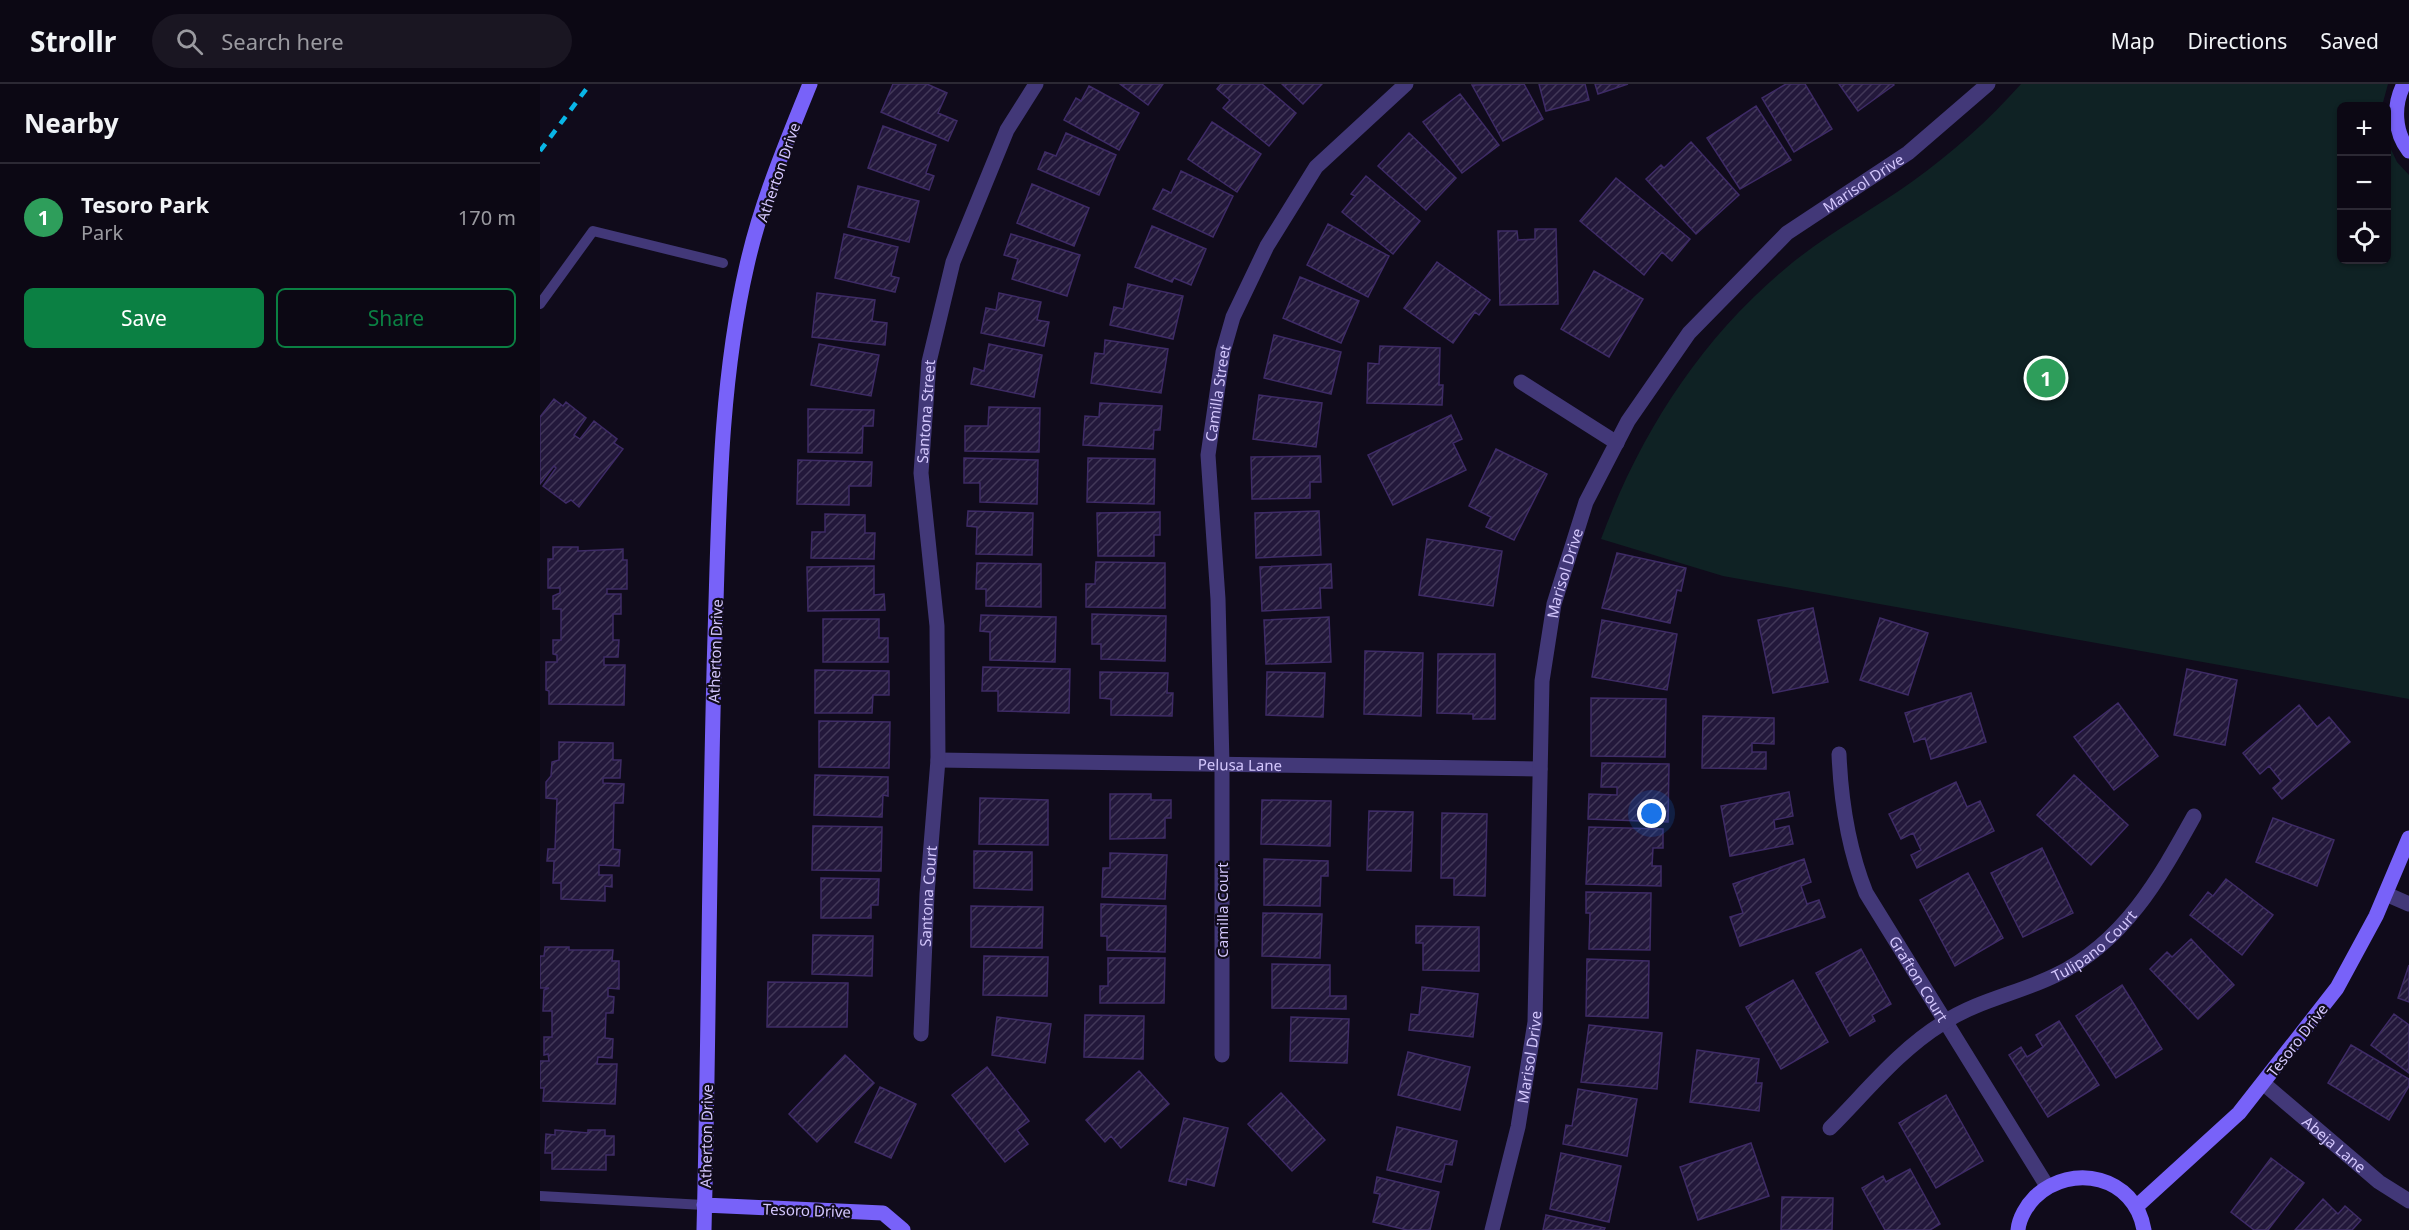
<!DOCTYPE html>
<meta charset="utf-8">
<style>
body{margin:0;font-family:"Noto Sans",sans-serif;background:#1a1622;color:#f1f3f6}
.controls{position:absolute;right:18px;top:18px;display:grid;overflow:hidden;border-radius:9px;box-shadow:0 2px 4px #0004}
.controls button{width:54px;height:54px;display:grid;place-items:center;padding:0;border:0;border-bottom:2px solid #2c2934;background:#0c0814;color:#f1f3f6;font:30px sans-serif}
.you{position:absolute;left:1112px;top:730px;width:21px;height:21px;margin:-15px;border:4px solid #fff;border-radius:50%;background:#1a73e8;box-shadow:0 0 0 9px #1a73e833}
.badge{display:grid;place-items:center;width:39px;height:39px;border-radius:50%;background:#0b8043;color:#fff;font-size:20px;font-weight:700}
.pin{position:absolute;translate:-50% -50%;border:3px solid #fff;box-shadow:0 2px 6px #0006}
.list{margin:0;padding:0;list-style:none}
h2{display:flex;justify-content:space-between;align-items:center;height:78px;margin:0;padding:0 24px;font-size:26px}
h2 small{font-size:20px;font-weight:400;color:#9a9aa0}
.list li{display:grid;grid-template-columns:39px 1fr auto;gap:18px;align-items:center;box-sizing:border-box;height:108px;padding:0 24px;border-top:2px solid #2c2934}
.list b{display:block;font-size:22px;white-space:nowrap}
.list p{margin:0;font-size:20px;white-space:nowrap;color:#9a9aa0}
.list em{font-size:20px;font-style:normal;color:#9a9aa0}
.actions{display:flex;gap:12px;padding:18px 24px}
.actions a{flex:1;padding:14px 0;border:2px solid #0b8043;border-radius:9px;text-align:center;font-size:21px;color:#0b8043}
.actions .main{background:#0b8043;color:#fff}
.icon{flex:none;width:33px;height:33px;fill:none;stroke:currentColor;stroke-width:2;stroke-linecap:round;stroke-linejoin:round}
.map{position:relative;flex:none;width:1869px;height:1146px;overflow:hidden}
header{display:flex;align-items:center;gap:36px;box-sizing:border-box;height:84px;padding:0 30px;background:#0c0814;border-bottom:2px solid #2c2934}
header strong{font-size:28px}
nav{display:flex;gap:33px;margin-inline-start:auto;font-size:21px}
.search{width:420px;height:54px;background:#1a1622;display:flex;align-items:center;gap:15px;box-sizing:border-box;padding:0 21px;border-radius:33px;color:#9a9aa0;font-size:22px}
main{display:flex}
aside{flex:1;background:#0c0814}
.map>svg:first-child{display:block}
</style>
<header>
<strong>Strollr</strong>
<div class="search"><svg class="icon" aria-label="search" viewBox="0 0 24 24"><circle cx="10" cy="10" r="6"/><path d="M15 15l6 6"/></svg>Search here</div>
<nav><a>Map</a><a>Directions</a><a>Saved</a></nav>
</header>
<main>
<aside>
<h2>Nearby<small></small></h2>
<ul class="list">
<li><span class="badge" style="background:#2e9e5b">1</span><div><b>Tesoro Park</b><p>Park</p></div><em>170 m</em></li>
</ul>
<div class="actions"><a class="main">Save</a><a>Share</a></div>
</aside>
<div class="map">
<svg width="1869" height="1146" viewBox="0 0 1869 1146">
<defs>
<pattern id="building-hatch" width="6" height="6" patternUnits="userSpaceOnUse" patternTransform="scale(1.5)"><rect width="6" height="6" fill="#23183b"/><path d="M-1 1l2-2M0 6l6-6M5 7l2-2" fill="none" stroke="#423858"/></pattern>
</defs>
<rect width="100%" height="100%" fill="#100b1b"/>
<path fill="#0f2224" d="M 1481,0 L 1848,0 L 1842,22 L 1802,22 L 1802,176 L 1846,176 L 1847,57 L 1857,78 L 1869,91 L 1869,615 L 1183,492 L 1061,455 C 1100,350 1159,257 1246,184 C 1285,151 1331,127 1373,97 C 1412,69 1449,36 1481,0 Z"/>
<path fill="url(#building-hatch)" stroke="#3e2b66" stroke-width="1.5" d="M 353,0 L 387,0 L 407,9 L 398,29 L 417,37 L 408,57 L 341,28 Z
M 580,0 L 623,0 L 608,21 Z
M 681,0 L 722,0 L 756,29 L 729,62 L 683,24 L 690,16 L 677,5 Z
M 742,0 L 782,0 L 763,20 Z
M 984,0 L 1003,35 L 963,57 L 932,1 Z
M 999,0 L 1045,0 L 1049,16 L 1006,27 Z
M 1055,0 L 1088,0 L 1058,10 Z
M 1246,0 L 1265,0 L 1292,45 L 1254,68 L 1222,14 Z
M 1299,0 L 1353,0 L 1354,1 L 1318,27 Z
M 549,2 L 599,29 L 579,66 L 524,36 L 536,14 L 541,17 Z
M 920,10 L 959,61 L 922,89 L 883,38 Z
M 1216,22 L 1251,76 L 1200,105 L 1167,54 Z
M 672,38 L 721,70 L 697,108 L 648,75 Z
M 343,42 L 396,61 L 386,89 L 394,92 L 389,106 L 328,84 Z
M 526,49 L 576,71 L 559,111 L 498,85 L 505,68 L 516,72 Z
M 869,49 L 916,94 L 886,126 L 838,82 Z
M 1151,58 L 1199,111 L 1156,150 L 1106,95 L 1121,81 L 1124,84 Z
M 641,87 L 693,112 L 673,153 L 613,125 L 623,105 L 631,109 Z
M 826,92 L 880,137 L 853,170 L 802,128 L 815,112 L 811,110 Z
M 1076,94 L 1150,155 L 1132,177 L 1122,168 L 1104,191 L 1040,137 Z
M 492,100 L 549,124 L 534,162 L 477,139 Z
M 318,102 L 379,117 L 369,158 L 308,143 Z
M 788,140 L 849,172 L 828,213 L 767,181 Z
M 612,142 L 666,165 L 651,201 L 634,194 L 632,198 L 595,183 Z
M 995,145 L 1016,145 L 1018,220 L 960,221 L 958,147 L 977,147 L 978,156 L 995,155 Z
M 304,150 L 358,163 L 351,192 L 359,194 L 355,208 L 295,194 Z
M 471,150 L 540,171 L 527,212 L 472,195 L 478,175 L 464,171 Z
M 897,178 L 950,216 L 939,231 L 935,228 L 913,259 L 864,224 Z
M 1054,187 L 1103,215 L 1069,273 L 1021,245 Z
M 760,193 L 819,217 L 801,259 L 743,234 Z
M 588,200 L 643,212 L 633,255 L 570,241 L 574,223 L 583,225 Z
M 277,209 L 335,216 L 332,237 L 347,239 L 345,261 L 272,253 Z
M 459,209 L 501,218 L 497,236 L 509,238 L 504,262 L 441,249 L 446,224 L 456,226 Z
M 734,251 L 801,268 L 791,310 L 724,294 Z
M 565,256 L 628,265 L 621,309 L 551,299 L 555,269 L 564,270 Z
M 279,260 L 339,271 L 331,312 L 271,301 Z
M 449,260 L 502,271 L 494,313 L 431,300 L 434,284 L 444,287 Z
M 840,262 L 900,264 L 899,301 L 903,301 L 902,321 L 827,319 L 828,279 L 839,280 Z
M 719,311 L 782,319 L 776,363 L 713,355 Z
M 14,315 L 23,322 L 26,318 L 46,334 L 34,351 L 40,355 L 54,337 L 77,355 L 74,359 L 83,365 L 39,423 L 31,416 L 26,419 L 3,402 L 16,384 L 14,382 L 0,400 L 0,333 Z
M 560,319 L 622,322 L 620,346 L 614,346 L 613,365 L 543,361 L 545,332 L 559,333 Z
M 449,323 L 500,324 L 499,368 L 425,367 L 425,342 L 448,342 Z
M 268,325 L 334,326 L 333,342 L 323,342 L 322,369 L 268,368 Z
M 911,331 L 922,355 L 913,359 L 926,386 L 853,421 L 828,371 Z
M 956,365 L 1007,390 L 974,456 L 946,443 L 951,433 L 929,422 Z
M 780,372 L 781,398 L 770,398 L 770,414 L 712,415 L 711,373 Z
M 424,374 L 498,376 L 497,420 L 440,418 L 440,399 L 424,399 Z
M 548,374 L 615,375 L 614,420 L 547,418 Z
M 258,376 L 332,378 L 331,402 L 309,402 L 309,421 L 257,420 Z
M 428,427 L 493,429 L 492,471 L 436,470 L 437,443 L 427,442 Z
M 779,427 L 781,471 L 716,474 L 715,429 Z
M 620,428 L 620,451 L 614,451 L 614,472 L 558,472 L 557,429 Z
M 285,430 L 325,431 L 325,449 L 335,449 L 334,475 L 271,474 L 272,448 L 285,448 Z
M 887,455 L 962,467 L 953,522 L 879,511 Z
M 13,463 L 38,463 L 38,467 L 83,465 L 83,476 L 87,476 L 87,505 L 67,505 L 67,510 L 81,510 L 81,530 L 73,530 L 73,556 L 79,556 L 78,573 L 64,573 L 64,581 L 85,581 L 84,621 L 9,620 L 9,607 L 6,606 L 6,578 L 17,578 L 17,571 L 13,570 L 13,556 L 21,556 L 21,525 L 13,525 L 13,512 L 20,509 L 20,504 L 8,504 L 8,475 L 13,475 Z
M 1077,469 L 1146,484 L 1141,507 L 1137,506 L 1130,539 L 1062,524 Z
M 556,478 L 625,479 L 625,524 L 546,523 L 546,500 L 555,500 Z
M 437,479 L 501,480 L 501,523 L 446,522 L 446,505 L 436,505 Z
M 791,480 L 792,504 L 780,504 L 781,524 L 722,527 L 720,483 Z
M 334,482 L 334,511 L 344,510 L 345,526 L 268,527 L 267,483 Z
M 1273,524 L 1288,598 L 1233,609 L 1218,536 Z
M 552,530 L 626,532 L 625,577 L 561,575 L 561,560 L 552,560 Z
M 441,531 L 516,533 L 515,578 L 450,576 L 450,548 L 440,547 Z
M 789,533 L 791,578 L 726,580 L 724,536 Z
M 1340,534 L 1388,549 L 1368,611 L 1320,596 Z
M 283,535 L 339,535 L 339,554 L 348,554 L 348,578 L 283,578 Z
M 1062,536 L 1137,550 L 1127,606 L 1052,593 Z
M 825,567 L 883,569 L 881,632 L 824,630 Z
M 898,570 L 955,570 L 955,635 L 933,635 L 933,630 L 897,629 Z
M 443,583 L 530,585 L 529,629 L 458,627 L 458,607 L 442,607 Z
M 1647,585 L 1697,596 L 1685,661 L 1634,651 Z
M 275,586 L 349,587 L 349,611 L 333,611 L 332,629 L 275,629 Z
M 560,588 L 628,589 L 627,609 L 633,609 L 632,632 L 571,631 L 571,615 L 560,614 Z
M 727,588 L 785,589 L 783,633 L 726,631 Z
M 1431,609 L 1446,658 L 1391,675 L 1385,654 L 1374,658 L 1365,629 Z
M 1051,614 L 1126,615 L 1125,673 L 1051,672 Z
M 1578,619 L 1618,672 L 1574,706 L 1534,653 Z
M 1759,621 L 1777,643 L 1789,633 L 1810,658 L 1742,715 L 1733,704 L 1741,697 L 1729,682 L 1720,690 L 1703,669 Z
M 1163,632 L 1234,634 L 1234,660 L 1212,659 L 1212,668 L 1226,668 L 1226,685 L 1162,684 Z
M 279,637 L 350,638 L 349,684 L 279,683 Z
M 19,658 L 73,659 L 73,676 L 81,676 L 80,694 L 63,694 L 63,699 L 84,700 L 83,719 L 74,719 L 73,765 L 80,766 L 79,782 L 59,781 L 59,791 L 72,791 L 72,803 L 65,802 L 65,817 L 21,815 L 21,799 L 13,799 L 14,777 L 7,777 L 8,765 L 15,765 L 17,715 L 6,714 L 6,698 L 11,692 L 12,678 L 19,676 Z
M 1062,679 L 1129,680 L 1128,738 L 1048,735 L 1049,710 L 1077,711 L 1077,703 L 1061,703 Z
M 275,691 L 348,693 L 348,712 L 343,711 L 342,733 L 274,731 Z
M 1534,691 L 1588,741 L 1551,781 L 1497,731 Z
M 1416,698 L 1427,723 L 1440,717 L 1454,747 L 1377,784 L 1371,771 L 1381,766 L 1373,749 L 1361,755 L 1349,730 Z
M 1249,708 L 1253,732 L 1234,736 L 1235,745 L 1249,742 L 1253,760 L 1190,772 L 1181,722 Z
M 570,710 L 611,710 L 611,716 L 631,716 L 631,734 L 625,734 L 625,754 L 570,755 Z
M 440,714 L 508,716 L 508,761 L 439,760 Z
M 722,716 L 791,717 L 790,762 L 721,760 Z
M 829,727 L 873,728 L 871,787 L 827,786 Z
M 902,729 L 947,730 L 945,812 L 914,811 L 914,794 L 901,794 Z
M 1733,734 L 1794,756 L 1777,802 L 1716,778 Z
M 273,742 L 342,743 L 341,787 L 272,786 Z
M 1049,743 L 1123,745 L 1123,764 L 1113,764 L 1112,782 L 1121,782 L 1121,802 L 1046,800 Z
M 1502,764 L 1533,829 L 1483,853 L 1451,789 Z
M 434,767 L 492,768 L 492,806 L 434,804 Z
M 570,769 L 627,771 L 625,815 L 562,813 L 563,784 L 570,784 Z
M 724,775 L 788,777 L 788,792 L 781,792 L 780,822 L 724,821 Z
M 1264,775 L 1271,798 L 1261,802 L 1267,820 L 1279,816 L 1285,833 L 1200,862 L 1190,833 L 1203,829 L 1193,800 Z
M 1428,789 L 1463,854 L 1415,882 L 1380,816 Z
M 281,794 L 339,795 L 338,821 L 331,821 L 331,834 L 281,834 Z
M 1686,795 L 1733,831 L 1702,871 L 1650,831 L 1668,808 L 1673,812 Z
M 1046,808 L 1111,809 L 1110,866 L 1049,865 L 1050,829 L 1046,829 Z
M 561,820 L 626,822 L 625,868 L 567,866 L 567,852 L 561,852 Z
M 431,822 L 503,823 L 502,864 L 431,863 Z
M 723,829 L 782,830 L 780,874 L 722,872 Z
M 876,842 L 939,843 L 939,887 L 883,886 L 883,859 L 876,859 Z
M 273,851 L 333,852 L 332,892 L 272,890 Z
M 1651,855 L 1694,901 L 1658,935 L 1610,885 L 1627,868 L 1632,873 Z
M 5,863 L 29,863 L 29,866 L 73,866 L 72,877 L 79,877 L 79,905 L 68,904 L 68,912 L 74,913 L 73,929 L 66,929 L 65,954 L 73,955 L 72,974 L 58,973 L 57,980 L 77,980 L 75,1020 L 3,1017 L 4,1004 L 0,1004 L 0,977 L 9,977 L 8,970 L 4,971 L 4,953 L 12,953 L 12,927 L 3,927 L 4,906 L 9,904 L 0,904 L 0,872 L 4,872 Z
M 1321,865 L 1351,920 L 1332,931 L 1335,937 L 1310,952 L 1276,889 Z
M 444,872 L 508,873 L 507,912 L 443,911 Z
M 568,874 L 625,874 L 624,919 L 560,919 L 560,902 L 568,902 Z
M 1047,875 L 1109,877 L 1108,934 L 1046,932 Z
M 732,880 L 790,881 L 790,912 L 806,912 L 806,925 L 732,924 Z
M 1869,881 L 1869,918 L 1858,914 Z
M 1253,896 L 1288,958 L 1241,985 L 1206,923 Z
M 228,898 L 308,899 L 307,943 L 227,943 Z
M 1582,901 L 1622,965 L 1576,994 L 1536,932 Z
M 882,903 L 938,910 L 933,953 L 869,946 L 871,930 L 879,931 Z
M 1854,930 L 1869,941 L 1869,989 L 1831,961 Z
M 545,931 L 604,932 L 603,975 L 544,973 Z
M 457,933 L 511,940 L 505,979 L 452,971 Z
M 751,933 L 809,935 L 807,979 L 750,977 Z
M 1519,937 L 1559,1001 L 1508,1033 L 1469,971 L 1481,963 L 1487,973 L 1503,963 L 1496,951 Z
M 1049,941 L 1122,949 L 1117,1005 L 1041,998 Z
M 1811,961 L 1869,995 L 1869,1002 L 1849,1036 L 1788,999 Z
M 1157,966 L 1219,975 L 1216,999 L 1222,999 L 1219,1027 L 1150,1018 Z
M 868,968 L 930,983 L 920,1026 L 858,1011 Z
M 305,971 L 334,999 L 277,1058 L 249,1030 Z
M 447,983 L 489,1037 L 477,1046 L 488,1060 L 465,1078 L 412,1011 Z
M 599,987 L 629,1020 L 581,1064 L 571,1052 L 565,1058 L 546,1036 Z
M 340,1003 L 376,1020 L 351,1074 L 315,1058 Z
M 1038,1005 L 1097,1015 L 1087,1072 L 1023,1060 L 1026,1041 L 1032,1042 Z
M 741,1009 L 785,1056 L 752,1087 L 708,1040 Z
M 1406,1011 L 1443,1077 L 1396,1104 L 1359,1039 Z
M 644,1034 L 688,1044 L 674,1102 L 647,1095 L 646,1101 L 629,1097 Z
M 857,1043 L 917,1057 L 912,1081 L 905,1080 L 901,1098 L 847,1086 Z
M 15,1046 L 48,1049 L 48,1046 L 65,1046 L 65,1052 L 74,1052 L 74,1071 L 66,1071 L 66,1086 L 12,1085 L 12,1069 L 5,1069 L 6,1050 L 15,1051 Z
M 1211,1059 L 1229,1112 L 1158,1136 L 1140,1083 Z
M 1021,1069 L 1081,1082 L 1069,1138 L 1010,1125 Z
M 1731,1074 L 1764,1099 L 1728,1146 L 1714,1146 L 1691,1128 Z
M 1370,1085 L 1400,1140 L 1390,1146 L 1345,1146 L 1322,1104 L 1343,1092 L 1346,1098 Z
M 837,1093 L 899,1108 L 890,1146 L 867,1146 L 833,1138 L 840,1110 L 834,1109 Z
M 1242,1113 L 1293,1114 L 1292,1146 L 1241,1146 Z
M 1783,1115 L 1798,1130 L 1805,1122 L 1821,1136 L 1812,1146 L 1755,1146 Z
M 1006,1131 L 1065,1144 L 1064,1146 L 1003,1146 Z"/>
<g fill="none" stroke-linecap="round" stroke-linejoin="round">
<path stroke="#423878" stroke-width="10" d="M 0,220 L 53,147 L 183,179
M 0,1112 L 164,1121"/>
<g stroke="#423878" stroke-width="15">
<path d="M 981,298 L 1077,359"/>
<path id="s1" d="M 1299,670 C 1301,719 1308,764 1326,809 L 1507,1102"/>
<path id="s2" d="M 398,676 L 1000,685"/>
<path d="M 1846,810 L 1869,820"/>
<path id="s3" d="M 381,950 L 387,810 L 398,676 L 397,542 L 381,389 L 389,278 L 413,178 L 467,46 L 496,0"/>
<path id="s4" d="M 682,971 L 682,680 L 678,515 L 668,371 L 683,268 L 693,233 L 727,162 L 776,83 L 866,0"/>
<path id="s5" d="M 1723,999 L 1839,1098 L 1869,1117"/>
<path id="s6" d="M 1290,1044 C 1326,1008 1359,966 1403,939 C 1438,916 1480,909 1516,891 C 1584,858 1619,795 1654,732"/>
<path id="s7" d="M 952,1146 L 978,1043 L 995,938 L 1002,597 L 1014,520 L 1046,418 L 1088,337 L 1149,249 L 1247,149 L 1368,69 L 1448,0"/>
</g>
<path stroke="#7862f9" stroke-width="15" d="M 1864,0 C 1853,21 1854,48 1869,67
M 164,1121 L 343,1129 L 363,1146
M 1596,1123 L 1699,1029 L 1797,904 L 1836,832 L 1869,754
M 164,1146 C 169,948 169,750 175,552 C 179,429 179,302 207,181 C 221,119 246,59 270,0
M 1478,1146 C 1479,1134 1487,1121 1495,1113 C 1532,1078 1595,1092 1604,1146"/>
<path stroke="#09b6e7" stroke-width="4.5" stroke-dasharray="9 8" stroke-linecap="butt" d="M 0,67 L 50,0"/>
</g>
<g text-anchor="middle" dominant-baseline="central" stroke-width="4.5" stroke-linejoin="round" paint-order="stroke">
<g font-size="15" fill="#d4c7fd" stroke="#100b1b">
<text transform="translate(238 88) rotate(-71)">Atherton Drive</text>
<text stroke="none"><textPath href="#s7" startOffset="1168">Marisol Drive</textPath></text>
<text stroke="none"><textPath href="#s4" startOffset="663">Camilla Street</textPath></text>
<text stroke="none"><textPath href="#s3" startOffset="624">Santona Street</textPath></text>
<text stroke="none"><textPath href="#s7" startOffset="664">Marisol Drive</textPath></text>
<text transform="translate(175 567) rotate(-88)">Atherton Drive</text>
<text stroke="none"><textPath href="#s2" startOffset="302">Pelusa Lane</textPath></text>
<text stroke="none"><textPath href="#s3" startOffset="138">Santona Court</textPath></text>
<text transform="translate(682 826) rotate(-90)">Camilla Court</text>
<text stroke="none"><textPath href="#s6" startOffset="326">Tulipano Court</textPath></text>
<text stroke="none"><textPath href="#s1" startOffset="243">Grafton Court</textPath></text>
<text transform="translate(1757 956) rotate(-52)">Tesoro Drive</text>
<text stroke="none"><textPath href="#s7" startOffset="177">Marisol Drive</textPath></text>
<text transform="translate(166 1052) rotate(-89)">Atherton Drive</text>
<text stroke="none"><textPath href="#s5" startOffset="94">Abeja Lane</textPath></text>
<text transform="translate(267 1126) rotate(2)">Tesoro Drive</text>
</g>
</g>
</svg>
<div class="controls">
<button>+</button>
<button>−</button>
<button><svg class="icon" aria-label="locate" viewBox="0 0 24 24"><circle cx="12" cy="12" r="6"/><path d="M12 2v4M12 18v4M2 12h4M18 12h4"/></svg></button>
</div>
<div class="you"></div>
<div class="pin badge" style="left:1506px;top:294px;background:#2e9e5b">1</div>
</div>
</main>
